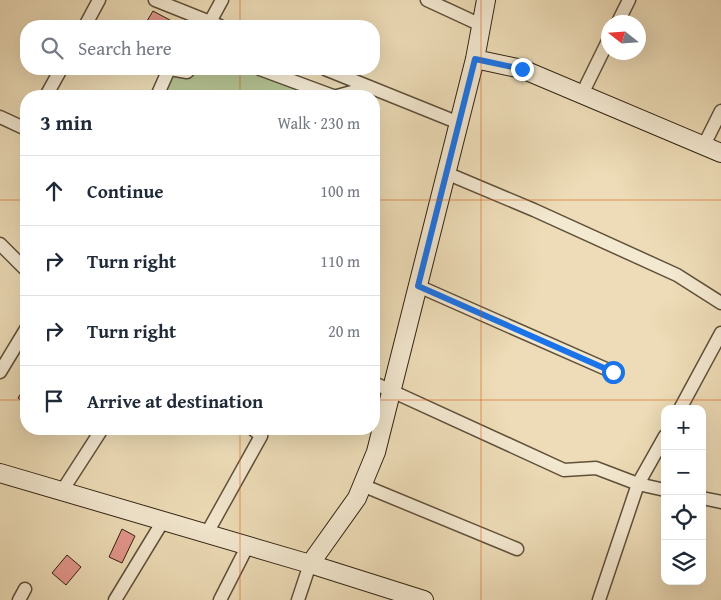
<!DOCTYPE html>
<meta charset="utf-8">
<style>
body{margin:0;font-family:"Gentium Book Plus",serif;background:#f2f2f3;color:#1f2937}
.controls{position:absolute;right:15px;bottom:15px;display:grid;overflow:hidden;border-radius:10px;box-shadow:0 5px 20px #0002}
.controls button{width:45px;height:45px;display:grid;place-items:center;padding:0;border:0;border-bottom:1px solid #e0e1e3;background:#fff;color:#1f2937;font:25px sans-serif}
.compass{position:absolute;left:601px;top:15px;width:45px;height:45px;border-radius:50%;background:#fff;box-shadow:0 5px 20px #0002;rotate:287deg}
.stop{position:absolute;width:15px;height:15px;margin:-11px;border:4px solid #1a73e8;border-radius:50%;background:#fff}
.stop.end{background:#1a73e8;border-color:#fff;box-shadow:0 1px 5px #0008}
.list{margin:0;padding:0;list-style:none}
h2{display:flex;justify-content:space-between;align-items:center;height:65px;margin:0;padding:0 20px;font-size:21px}
h2 small{font-size:16px;font-weight:400;color:#747a83}
.list li{display:grid;grid-template-columns:32px 1fr auto;gap:15px;align-items:center;box-sizing:border-box;height:70px;padding:0 20px;border-top:1px solid #e0e1e3}
.list b{display:block;font-size:19px;white-space:nowrap}
.list em{font-size:16px;font-style:normal;color:#747a83}
.icon{flex:none;width:28px;height:28px;fill:none;stroke:currentColor;stroke-width:2;stroke-linecap:round;stroke-linejoin:round}
.map{position:relative;flex:none;width:721px;height:600px;overflow:hidden}
.search{position:absolute;background:#fff;box-shadow:0 5px 20px #0002;left:20px;top:20px;width:360px;height:55px;display:flex;align-items:center;gap:12px;box-sizing:border-box;padding:0 18px;border-radius:20px;color:#747a83;font-size:19px}
.panel{position:absolute;background:#fff;box-shadow:0 5px 20px #0002;left:20px;top:90px;width:360px;height:345px;border-radius:20px}
.map>svg:first-child{display:block}
</style>
<div class="map">
<svg width="721" height="600" viewBox="0 0 721 600">
<rect width="100%" height="100%" fill="#eddcb7"/>
<filter id="stains"><feTurbulence type="fractalNoise" baseFrequency=".004" numOctaves="4"/><feColorMatrix values="0 0 0 0 .2 0 0 0 0 .09 0 0 0 0 .02 0 0 0 .5 -.17"/></filter>
<radialGradient id="worn" r=".72"><stop offset=".6" stop-color="#630" stop-opacity="0"/><stop offset="1" stop-color="#630" stop-opacity=".3"/></radialGradient>
<path fill="#b5c190" stroke="#737250" d="M 164,69 L 274,69 L 350,96 L 150,96 Z"/>
<path fill="#e3978d" stroke="#312210" d="M 153,11 L 181,26 L 144,26 Z
M 25,387 L 26,388 L 26,404 L 18,398 Z
M 122,529 L 135,536 L 122,563 L 109,557 Z
M 67,555 L 81,567 L 66,585 L 52,573 Z"/>
<g fill="none" stroke-linecap="round" stroke-linejoin="round">
<g stroke="#60503a" stroke-width="15">
<path id="street" d="M 155,0 L 220,26
M 427,0 L 481,25
M 618,22 L 629,0
M 85,26 L 99,0
M 209,26 L 210,22 L 222,0
M 170,69 L 187,72 L 190,69
M 260,69 L 333,96
M 325,69 L 459,123
M 582,94 L 608,41
M 46,96 L 61,69
M 157,96 L 169,69
M 337,96 L 370,87
M 0,117 L 26,129
M 704,145 L 721,111
M 446,173 L 534,210 L 677,275 L 721,303
M 0,244 L 26,270
M 418,286 L 613,372
M 0,372 L 26,329
M 374,383 L 564,470 L 596,468 L 638,484 L 665,490
M 680,409 L 721,333
M 362,485 L 517,549
M 62,491 L 102,429
M 702,498 L 721,502
M 207,533 L 261,436 L 253,429
M 19,600 L 25,589
M 115,600 L 163,521
M 220,600 L 248,545
M 298,600 L 310,564
M 599,600 L 638,484 L 665,436"/>
</g>
<g stroke="#312210" stroke-width="20">
<path id="secondary" d="M 475,59 L 522,69 L 721,153
M 0,473 L 310,564 L 357,498 L 376,452 L 475,59 L 486,0
M 310,564 L 424,600"/>
</g>
<use href="#street" stroke="#f3e8d0" stroke-width="12"/>
<use href="#secondary" stroke="#f3e8d0" stroke-width="18"/>
</g>
<g fill="none" stroke-linecap="round" stroke-linejoin="round">
<path stroke="#1a73e8" stroke-width="6" d="M 522,69 L 475,59 L 418,286 L 613,372"/>
</g>
<path fill="none" stroke="#d6540c" stroke-width="1" stroke-opacity="0.55" d="M 240,0 L 240,26M 481,0 L 481,600M 240,69 L 240,96M 0,200 L 26,200M 374,200 L 721,200M 0,400 L 26,400M 374,400 L 721,400M 240,429 L 240,600"/>
<rect width="100%" height="100%" filter="url(#stains)"/>
<rect width="100%" height="100%" fill="url(#worn)"/>
</svg>
<div class="controls">
<button>+</button>
<button>−</button>
<button><svg class="icon" aria-label="locate" viewBox="0 0 24 24"><circle cx="12" cy="12" r="6"/><path d="M12 2v4M12 18v4M2 12h4M18 12h4"/></svg></button>
<button><svg class="icon" aria-label="layers" viewBox="0 0 24 24"><path d="M12 4l9 5-9 5-9-5zM3 14l9 5 9-5"/></svg></button>
</div>
<svg class="compass" viewBox="-18 -18 36 36"><path d="M0-13l5 13h-10z" fill="#e53935"/><path d="M0 13l5-13h-10z" fill="#747a83"/></svg>
<div class="stop" style="left:613px;top:372px"></div>
<div class="stop end" style="left:522px;top:69px"></div>
<div class="search"><svg class="icon" aria-label="search" viewBox="0 0 24 24"><circle cx="10" cy="10" r="6"/><path d="M15 15l6 6"/></svg>Search here</div>
<section class="panel">
<h2>3 min<small>Walk · 230 m</small></h2>
<ul class="list">
<li><svg class="icon" aria-label="ahead" viewBox="0 0 24 24"><path d="M12 20V5M6 11l6-6 6 6"/></svg><div><b>Continue</b></div><em>100 m</em></li>
<li><svg class="icon" aria-label="right" viewBox="0 0 24 24"><path d="M7 20v-9h11M14 6l5 5-5 5"/></svg><div><b>Turn right</b></div><em>110 m</em></li>
<li><svg class="icon" aria-label="right" viewBox="0 0 24 24"><path d="M7 20v-9h11M14 6l5 5-5 5"/></svg><div><b>Turn right</b></div><em>20 m</em></li>
<li><svg class="icon" aria-label="arrive" viewBox="0 0 24 24"><path d="M6 21V4h12l-3 4 3 4H6"/></svg><div><b>Arrive at destination</b></div></li>
</ul>
</section>
</div>
